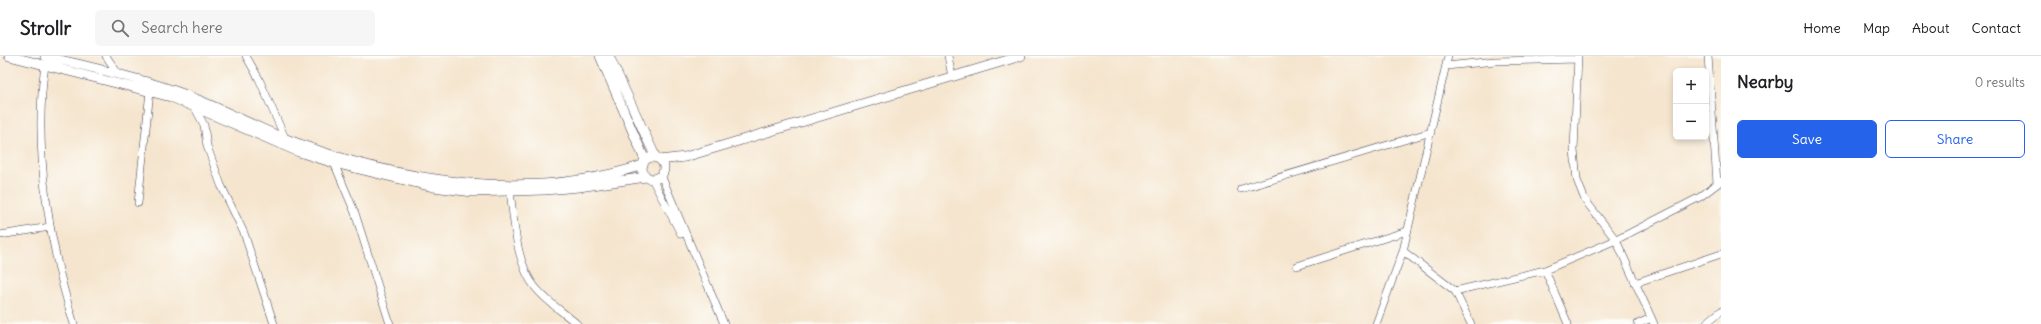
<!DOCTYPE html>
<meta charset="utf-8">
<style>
body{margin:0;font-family:Delius,sans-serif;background:#f6f6f6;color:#202124}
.controls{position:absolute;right:12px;top:12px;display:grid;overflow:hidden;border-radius:6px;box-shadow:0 2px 6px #0003}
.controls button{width:36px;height:36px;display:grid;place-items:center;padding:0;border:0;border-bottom:1px solid #e0e0e0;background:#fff;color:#202124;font:20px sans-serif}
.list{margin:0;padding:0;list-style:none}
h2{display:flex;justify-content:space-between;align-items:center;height:52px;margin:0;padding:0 16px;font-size:17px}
h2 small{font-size:13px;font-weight:400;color:#757577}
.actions{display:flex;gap:8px;padding:12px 16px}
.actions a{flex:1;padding:9px 0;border:1px solid #2563eb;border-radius:6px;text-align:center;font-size:14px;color:#2563eb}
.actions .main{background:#2563eb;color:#fff}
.icon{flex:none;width:22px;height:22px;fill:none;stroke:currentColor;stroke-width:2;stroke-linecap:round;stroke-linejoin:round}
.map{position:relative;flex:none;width:1721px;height:268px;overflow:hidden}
header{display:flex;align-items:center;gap:24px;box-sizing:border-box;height:56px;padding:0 20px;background:#fff;border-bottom:1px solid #e0e0e0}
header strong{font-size:19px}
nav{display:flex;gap:22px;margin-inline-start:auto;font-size:14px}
.search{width:280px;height:36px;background:#f6f6f6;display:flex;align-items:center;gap:10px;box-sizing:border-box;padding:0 14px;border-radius:6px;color:#757577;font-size:15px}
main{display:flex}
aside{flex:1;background:#fff}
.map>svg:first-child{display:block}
</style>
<header>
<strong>Strollr</strong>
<div class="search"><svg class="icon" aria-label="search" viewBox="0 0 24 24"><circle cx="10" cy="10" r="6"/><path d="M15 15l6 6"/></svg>Search here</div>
<nav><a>Home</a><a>Map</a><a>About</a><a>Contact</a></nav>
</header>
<main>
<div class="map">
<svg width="1721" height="268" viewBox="0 0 1721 268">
<rect width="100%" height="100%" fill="#fdfcf7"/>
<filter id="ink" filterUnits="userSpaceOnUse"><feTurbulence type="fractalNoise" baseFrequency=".025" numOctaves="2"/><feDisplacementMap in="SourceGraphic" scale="8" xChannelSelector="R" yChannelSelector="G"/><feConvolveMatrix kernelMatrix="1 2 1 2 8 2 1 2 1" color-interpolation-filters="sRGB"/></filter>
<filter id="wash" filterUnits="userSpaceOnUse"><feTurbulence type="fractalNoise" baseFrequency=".012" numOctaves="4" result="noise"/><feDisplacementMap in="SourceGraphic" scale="16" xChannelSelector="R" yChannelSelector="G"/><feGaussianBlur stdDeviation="0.9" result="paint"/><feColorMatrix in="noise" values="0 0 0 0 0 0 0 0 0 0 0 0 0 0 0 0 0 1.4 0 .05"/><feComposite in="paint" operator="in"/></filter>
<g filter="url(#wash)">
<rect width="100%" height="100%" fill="#f5e5ce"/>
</g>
<g filter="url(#ink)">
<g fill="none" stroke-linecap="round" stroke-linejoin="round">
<g stroke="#423f51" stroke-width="8">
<path id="minor" d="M 106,0 L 119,19
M 246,0 L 259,23 L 285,82
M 948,0 L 952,21
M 1578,0 L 1574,94 L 1577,124 L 1585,144 L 1616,184 L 1654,268
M 1708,0 L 1717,127
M 45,9 C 33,91 49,189 74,268
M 1446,10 L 1495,5 L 1578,3
M 194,50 L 204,69 L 207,90 L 221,129 L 244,177 L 274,268
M 334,107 L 355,157 L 390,268
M 661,119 L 724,268
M 652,123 L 681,178
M 1241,133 L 1431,76
M 510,135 C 514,164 516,208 535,231 C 546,245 563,256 577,268
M 138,147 L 150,35
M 0,179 L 50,171
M 1403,195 L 1455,235 L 1471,268
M 1297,210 L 1407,175
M 1545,214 L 1568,268
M 1635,227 L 1721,198
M 1455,235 L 1545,214 L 1616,184 L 1700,141 L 1721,125
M 1376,268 L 1403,195 L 1448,0
M 1638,268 L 1651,262
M 1705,268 L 1721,255"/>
</g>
<g stroke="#423f51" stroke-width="10">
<path id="tertiary" d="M 9,0 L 171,41 L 299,96 L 334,107 L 433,131 L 473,136 L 545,134 L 579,131 L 646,121
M 45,0 C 88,11 133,20 175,35 C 213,48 249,68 286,83 C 397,126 527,147 643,109
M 600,0 L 645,104
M 609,0 L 656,102
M642 112a11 11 0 1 1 22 0a11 11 0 1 1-22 0Z
M 660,104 L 685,101 L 1021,0"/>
</g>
<use href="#minor" stroke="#fff" stroke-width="7"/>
<use href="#tertiary" stroke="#fff" stroke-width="9"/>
</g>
</g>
</svg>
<div class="controls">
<button>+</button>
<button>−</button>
</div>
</div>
<aside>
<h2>Nearby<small>0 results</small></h2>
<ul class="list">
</ul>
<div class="actions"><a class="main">Save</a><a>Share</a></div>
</aside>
</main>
